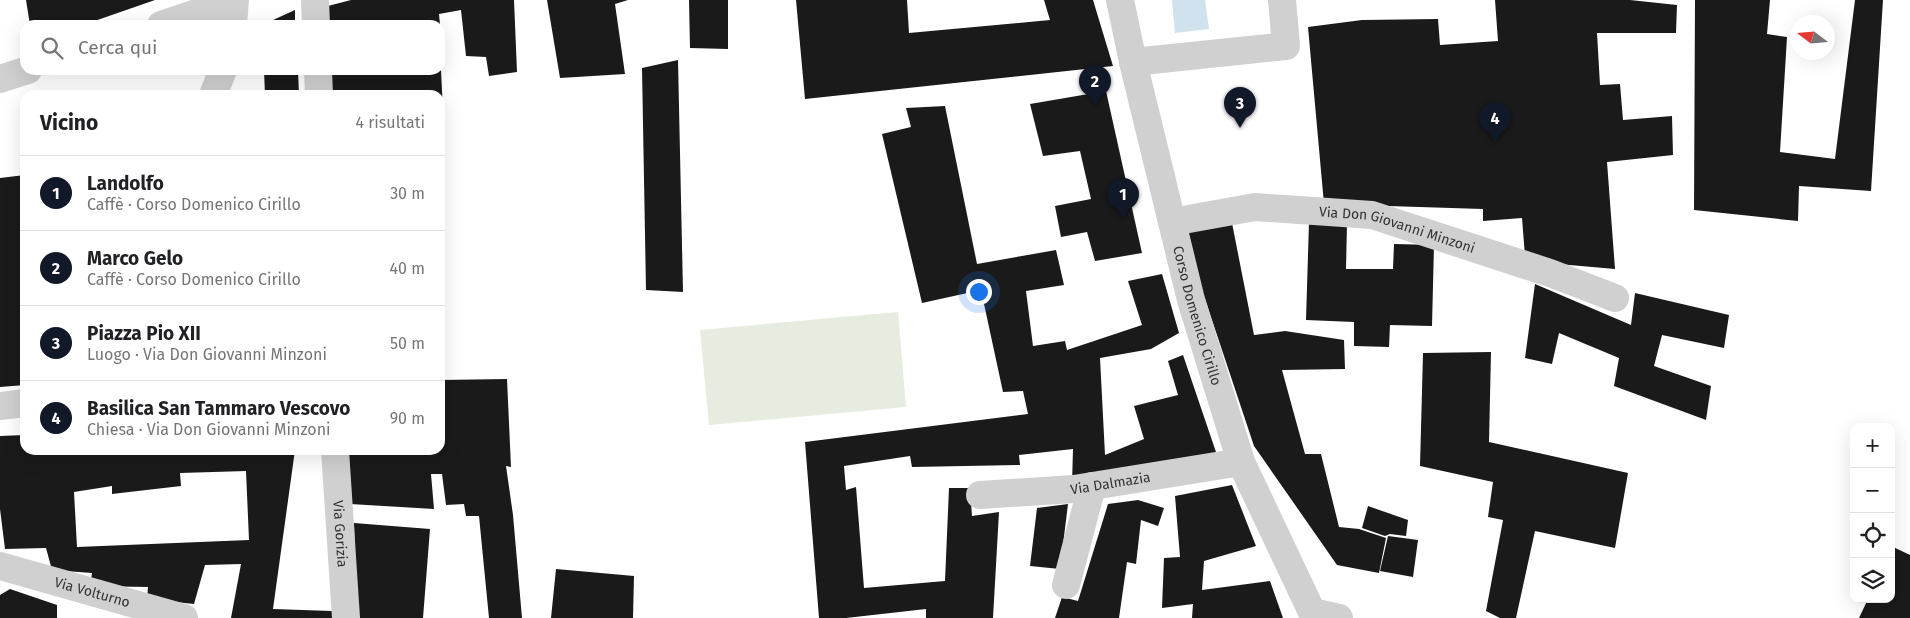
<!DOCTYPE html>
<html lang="it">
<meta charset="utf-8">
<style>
body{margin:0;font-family:"Fira Sans",sans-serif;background:#f2f2f2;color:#202124}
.controls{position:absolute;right:15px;bottom:15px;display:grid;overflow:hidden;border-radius:10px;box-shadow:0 5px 20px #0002}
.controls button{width:45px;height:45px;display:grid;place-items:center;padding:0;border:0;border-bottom:1px solid #e0e0e0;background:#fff;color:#202124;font:25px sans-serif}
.compass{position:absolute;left:1790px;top:15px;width:45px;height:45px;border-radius:50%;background:#fff;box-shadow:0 5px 20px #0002;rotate:286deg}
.you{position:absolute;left:978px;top:291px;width:18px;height:18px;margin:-12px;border:4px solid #fff;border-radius:50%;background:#1a73e8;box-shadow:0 0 0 8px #1a73e833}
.badge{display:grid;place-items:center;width:32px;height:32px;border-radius:50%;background:#111827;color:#fff;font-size:16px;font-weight:700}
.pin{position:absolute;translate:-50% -41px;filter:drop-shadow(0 1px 2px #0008)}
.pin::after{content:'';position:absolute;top:26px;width:18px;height:15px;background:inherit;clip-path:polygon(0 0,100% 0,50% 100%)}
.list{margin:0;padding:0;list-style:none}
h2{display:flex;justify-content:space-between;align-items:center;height:65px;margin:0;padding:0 20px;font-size:21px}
h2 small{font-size:16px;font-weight:400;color:#757577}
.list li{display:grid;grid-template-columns:32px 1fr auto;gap:15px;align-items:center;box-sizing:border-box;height:75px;padding:0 20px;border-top:1px solid #e0e0e0}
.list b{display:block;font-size:19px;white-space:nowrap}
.list p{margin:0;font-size:16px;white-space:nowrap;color:#757577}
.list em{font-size:16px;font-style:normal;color:#757577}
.icon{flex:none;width:28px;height:28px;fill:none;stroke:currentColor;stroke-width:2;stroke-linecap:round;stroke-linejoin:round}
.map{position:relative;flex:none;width:1910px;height:618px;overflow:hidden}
.search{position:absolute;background:#fff;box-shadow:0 5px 20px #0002;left:20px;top:20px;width:425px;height:55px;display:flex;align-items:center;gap:12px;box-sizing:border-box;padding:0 18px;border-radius:15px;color:#757577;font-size:19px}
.panel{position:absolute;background:#fff;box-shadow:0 5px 20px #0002;left:20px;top:90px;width:425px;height:365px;border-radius:15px}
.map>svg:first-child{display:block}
</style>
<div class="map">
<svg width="1910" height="618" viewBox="0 0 1910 618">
<rect width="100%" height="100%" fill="#fff"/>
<path fill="#e6ecdf" d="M 898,312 L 906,407 L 709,425 L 700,330 Z"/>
<path fill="#cfe2ee" d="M 1172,0 L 1205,0 L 1209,29 L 1175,33 Z"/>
<path fill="#1a1a1a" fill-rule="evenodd" d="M 26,0 L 155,0 L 83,25 L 30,25 Z
M 351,0 L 514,0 L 517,72 L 489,76 L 486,57 L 466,56 L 461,10 L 439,14 L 440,25 L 325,25 L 324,7 Z
M 547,0 L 628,0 L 615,4 L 625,74 L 560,78 Z
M 689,0 L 728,0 L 728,49 L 690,48 Z
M 796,0 L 907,0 L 909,33 L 1050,20 L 1044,0 L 1093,0 L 1113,66 L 805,99 Z
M 1495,0 L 1630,0 L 1677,5 L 1676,33 L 1597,33 L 1600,85 L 1620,84 L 1623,120 L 1672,116 L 1673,155 L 1607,162 L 1615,269 L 1547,263 L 1525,256 L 1522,218 L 1483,221 L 1483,209 L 1324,204 L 1308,27 L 1362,20 L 1438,19 L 1440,45 L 1498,41 Z
M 1695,0 L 1770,0 L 1767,34 L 1787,37 L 1780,152 L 1835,159 L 1855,0 L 1883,0 L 1871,191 L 1799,186 L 1798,221 L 1694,210 Z
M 295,10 L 295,25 L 262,25 Z
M 678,60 L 683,292 L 646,290 L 642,68 Z
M 264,70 L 298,70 L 299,95 L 265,95 Z
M 327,70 L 441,70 L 444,131 L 440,132 L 440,95 L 328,95 Z
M 1106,91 L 1142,253 L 1095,261 L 1087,232 L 1061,237 L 1055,206 L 1091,199 L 1080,151 L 1043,156 L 1030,104 Z
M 945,106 L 977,264 L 1056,250 L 1064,285 L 1026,291 L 1033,346 L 1065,341 L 1067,350 L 1142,325 L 1128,281 L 1162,274 L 1179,333 L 1151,349 L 1100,358 L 1105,455 L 1144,439 L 1134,406 L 1178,395 L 1168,361 L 1183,355 L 1217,455 L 1072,484 L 1073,449 L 1019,455 L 1020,465 L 912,467 L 910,456 L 844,466 L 846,490 L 856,487 L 864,588 L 945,581 L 949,488 L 970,488 L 972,516 L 999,512 L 993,618 L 926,618 L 926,609 L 846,618 L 819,618 L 805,442 L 1028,414 L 1023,391 L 1003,392 L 981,290 L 922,303 L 882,134 L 911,127 L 906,108 Z
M 25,175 L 25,385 L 0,387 L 0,178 Z
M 1309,222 L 1347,223 L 1346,269 L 1393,269 L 1394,244 L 1434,245 L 1432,326 L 1390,325 L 1389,347 L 1354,346 L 1354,322 L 1306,320 Z
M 1232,223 L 1254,335 L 1285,331 L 1344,340 L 1345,369 L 1282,370 L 1305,454 L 1321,454 L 1339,527 L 1359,529 L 1386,538 L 1379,573 L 1337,565 L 1254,446 L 1199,281 L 1187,229 Z
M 1535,284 L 1631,325 L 1635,293 L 1729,315 L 1724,348 L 1662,335 L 1654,366 L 1711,386 L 1706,420 L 1614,386 L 1619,358 L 1559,333 L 1552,364 L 1525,358 Z
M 1491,352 L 1489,442 L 1628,473 L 1615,548 L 1535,531 L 1516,618 L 1500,618 L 1486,611 L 1503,520 L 1488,517 L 1493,482 L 1420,466 L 1423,353 Z
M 507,379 L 511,467 L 506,466 L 513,515 L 522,618 L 489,618 L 479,516 L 466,516 L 464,504 L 446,505 L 442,474 L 431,474 L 434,509 L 350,504 L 347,450 L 440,450 L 440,380 Z
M 25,435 L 25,450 L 295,450 L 273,609 L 332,611 L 333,618 L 231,618 L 241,564 L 205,565 L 194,604 L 147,599 L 148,587 L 90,586 L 92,573 L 52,570 L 46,548 L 5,549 L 0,509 L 0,436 ZM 246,471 L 249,540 L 77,547 L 74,492 L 112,486 L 112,494 L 181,486 L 180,473 Z
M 1232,485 L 1256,546 L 1204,561 L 1202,590 L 1270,581 L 1283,618 L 1192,618 L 1193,604 L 1162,608 L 1164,558 L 1180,557 L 1175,496 Z
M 1138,500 L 1164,508 L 1158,526 L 1141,520 L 1136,564 L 1127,562 L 1119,618 L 1055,618 L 1062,597 L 1078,601 L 1108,504 Z
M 1068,504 L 1060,569 L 1030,566 L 1037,508 Z
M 1368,506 L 1408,520 L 1406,536 L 1390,534 L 1385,536 L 1362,528 Z
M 354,523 L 430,529 L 423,618 L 357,618 Z
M 1388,536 L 1418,540 L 1413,577 L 1380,571 Z
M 1891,546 L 1910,555 L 1910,618 L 1859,618 L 1868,599 L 1891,599 Z
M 556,569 L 634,576 L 633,618 L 551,618 Z
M 10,589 L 57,605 L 57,618 L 0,618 L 0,595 Z"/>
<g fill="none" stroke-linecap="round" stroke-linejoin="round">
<g stroke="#d0d0d0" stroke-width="28">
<path d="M 315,0 L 316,25"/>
<path id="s1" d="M 1120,0 L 1133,62 L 1191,300 L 1241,462 L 1312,612 L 1313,618"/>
<path d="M 161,25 L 235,0 L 233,25"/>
<path d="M 1133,62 L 1286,46 L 1282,0"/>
<path d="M 318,70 L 319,95"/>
<path d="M 0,79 L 28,70"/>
<path d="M 213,95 L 223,70"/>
<path id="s2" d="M 1172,222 L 1255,207 L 1372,215 L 1550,273 L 1615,298"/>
<path d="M 0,406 L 25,403"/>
<path id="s3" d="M 335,450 L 346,618"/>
<path id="s4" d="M 980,495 L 1074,489 L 1241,462"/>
<path id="s5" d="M 0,566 L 184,618"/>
<path d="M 1066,585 L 1092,486"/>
<path d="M 1312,612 L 1339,618"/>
</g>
</g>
<g text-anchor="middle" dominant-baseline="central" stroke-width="5" stroke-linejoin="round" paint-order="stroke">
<g font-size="14" fill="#333" stroke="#fff">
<text stroke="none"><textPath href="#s2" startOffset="229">Via Don Giovanni Minzoni</textPath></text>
<text stroke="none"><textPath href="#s1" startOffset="325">Corso Domenico Cirillo</textPath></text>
<text stroke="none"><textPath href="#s4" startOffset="131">Via Dalmazia</textPath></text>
<text stroke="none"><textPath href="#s3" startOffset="84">Via Gorizia</textPath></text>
<text stroke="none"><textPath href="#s5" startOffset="96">Via Volturno</textPath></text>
</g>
</g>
</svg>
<div class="controls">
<button>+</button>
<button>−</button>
<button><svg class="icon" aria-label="locate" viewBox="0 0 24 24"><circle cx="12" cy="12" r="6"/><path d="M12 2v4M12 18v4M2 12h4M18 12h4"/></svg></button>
<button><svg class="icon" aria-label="layers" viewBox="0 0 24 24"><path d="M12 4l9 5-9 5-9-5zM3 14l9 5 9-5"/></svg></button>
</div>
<svg class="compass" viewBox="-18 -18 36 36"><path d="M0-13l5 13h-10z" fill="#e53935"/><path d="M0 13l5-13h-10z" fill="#757577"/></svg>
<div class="you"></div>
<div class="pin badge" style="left:1123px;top:219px">1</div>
<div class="pin badge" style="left:1095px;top:106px">2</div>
<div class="pin badge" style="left:1240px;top:128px">3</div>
<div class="pin badge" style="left:1495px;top:143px">4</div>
<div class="search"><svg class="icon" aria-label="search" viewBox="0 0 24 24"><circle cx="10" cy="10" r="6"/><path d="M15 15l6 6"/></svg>Cerca qui</div>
<section class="panel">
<h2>Vicino<small>4 risultati</small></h2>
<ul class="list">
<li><span class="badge">1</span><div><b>Landolfo</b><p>Caffè · Corso Domenico Cirillo</p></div><em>30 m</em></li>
<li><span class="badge">2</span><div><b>Marco Gelo</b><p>Caffè · Corso Domenico Cirillo</p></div><em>40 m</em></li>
<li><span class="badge">3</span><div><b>Piazza Pio XII</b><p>Luogo · Via Don Giovanni Minzoni</p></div><em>50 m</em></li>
<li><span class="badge">4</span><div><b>Basilica San Tammaro Vescovo</b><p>Chiesa · Via Don Giovanni Minzoni</p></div><em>90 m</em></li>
</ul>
</section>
</div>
